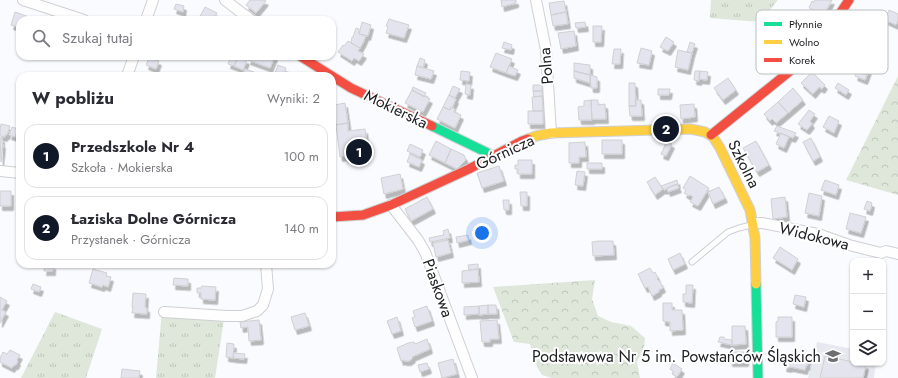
<!DOCTYPE html>
<html lang="pl">
<meta charset="utf-8">
<style>
body{margin:0;font-family:Jost,sans-serif;background:#f2f2f3;color:#2b2b33}
.controls{position:absolute;right:12px;bottom:12px;display:grid;overflow:hidden;border-radius:8px;box-shadow:0 1px 3px #0004}
.controls button{width:36px;height:36px;display:grid;place-items:center;padding:0;border:0;border-bottom:1px solid #e1e1e2;background:#fff;color:#2b2b33;font:20px sans-serif}
.you{position:absolute;left:482px;top:233px;width:14px;height:14px;margin:-10px;border:3px solid #fff;border-radius:50%;background:#1a73e8;box-shadow:0 0 0 6px #1a73e833}
.badge{display:grid;place-items:center;width:26px;height:26px;border-radius:50%;background:#111827;color:#fff;font-size:13px;font-weight:700}
.pin{position:absolute;translate:-50% -50%;border:2px solid #fff;box-shadow:0 1px 4px #0006}
.list{margin:0;padding:0;list-style:none}
h2{display:flex;justify-content:space-between;align-items:center;height:52px;margin:0;padding:0 16px;font-size:17px}
h2 small{font-size:13px;font-weight:400;color:#7c7c81}
.list li{display:grid;grid-template-columns:26px 1fr auto;gap:12px;align-items:center;box-sizing:border-box;height:64px;margin:0 8px 8px;padding:0 8px;border:1px solid #e1e1e2;border-radius:12px}
.list b{display:block;font-size:15px;white-space:nowrap}
.list p{margin:0;font-size:13px;white-space:nowrap;color:#7c7c81}
.list em{font-size:13px;font-style:normal;color:#7c7c81}
.icon{flex:none;width:22px;height:22px;fill:none;stroke:currentColor;stroke-width:2;stroke-linecap:round;stroke-linejoin:round}
.map{position:relative;flex:none;width:898px;height:378px;overflow:hidden}
.search{position:absolute;background:#fff;box-shadow:0 1px 3px #0004;left:16px;top:16px;width:320px;height:44px;display:flex;align-items:center;gap:10px;box-sizing:border-box;padding:0 14px;border-radius:12px;color:#7c7c81;font-size:15px}
.panel{position:absolute;background:#fff;box-shadow:0 1px 3px #0004;left:16px;top:72px;width:320px;height:196px;border-radius:12px}
.map>svg:first-child{display:block}
</style>
<div class="map">
<svg width="898" height="378" viewBox="0 0 898 378">
<defs>
<pattern id="grass-tufts" width="24" height="20" patternUnits="userSpaceOnUse"><rect width="24" height="20" fill="#dee7da"/><path d="M3 7l-1-3M5 7V3M7 7l1-3M15 17l-1-3M17 17v-4M19 17l1-3" fill="none" stroke="#bec6bb"/></pattern>
<pattern id="forest-crowns" width="20" height="18" patternUnits="userSpaceOnUse"><rect width="20" height="18" fill="#dee7da"/><path d="M2 6a3 3 0 1 1 6 0M12 15a3 3 0 1 1 6 0" fill="none" stroke="#bec6bb"/></pattern>
<filter id="shadow"><feDropShadow dx="2.5" dy="4.5" stdDeviation="0" flood-color="#0004"/></filter>
</defs>
<rect width="100%" height="100%" fill="#fafbfe"/>
<path fill="#e6e9f0" d="M 817,342 L 853,349 L 853,363 L 876,363 L 874,378 L 808,378 Z"/>
<path fill="url(#grass-tufts)" d="M 711,0 L 778,0 L 760,22 L 710,18 Z
M 162,310 L 225,313 L 215,378 L 156,378 Z
M 55,312 L 102,329 L 86,378 L 21,378 Z"/>
<path fill="url(#forest-crowns)" d="M 898,76 L 898,195 L 846,180 Z
M 595,280 L 592,299 L 598,316 L 611,322 L 631,326 L 645,338 L 644,347 L 637,362 L 640,378 L 552,378 L 542,375 L 537,367 L 530,344 L 514,342 L 493,287 Z"/>
<path fill="#e3e4ee" stroke="#d0d0d3" filter="url(#shadow)" d="M 250,0 L 264,0 L 266,1 L 256,13 L 246,5 Z
M 501,0 L 516,0 L 516,3 L 502,7 Z
M 815,0 L 832,0 L 824,15 L 809,8 L 812,1 L 814,2 Z
M 564,1 L 566,12 L 551,15 L 549,3 Z
M 176,4 L 184,6 L 183,12 L 174,9 Z
M 205,7 L 217,13 L 213,20 L 198,20 Z
M 889,10 L 898,14 L 898,21 L 896,25 L 885,20 Z
M 15,12 L 35,19 L 34,20 L 20,20 L 20,28 L 11,25 Z
M 566,12 L 568,24 L 553,26 L 551,15 Z
M 389,19 L 409,25 L 404,38 L 386,33 L 388,27 L 386,26 Z
M 362,22 L 371,25 L 368,36 L 359,34 Z
M 585,22 L 586,27 L 576,28 L 575,23 Z
M 593,26 L 602,26 L 601,42 L 593,42 Z
M 356,28 L 359,29 L 359,34 L 366,36 L 363,43 L 360,48 L 351,43 L 352,37 L 353,37 Z
M 574,31 L 576,46 L 561,49 L 558,33 Z
M 666,37 L 674,42 L 668,51 L 660,47 Z
M 348,41 L 360,48 L 358,51 L 364,54 L 359,61 L 354,58 L 352,61 L 338,52 L 343,45 L 344,46 Z
M 504,42 L 512,45 L 511,50 L 502,48 Z
M 690,42 L 695,44 L 692,53 L 687,52 Z
M 641,48 L 652,51 L 649,65 L 637,63 Z
M 614,49 L 621,49 L 620,64 L 612,64 Z
M 678,50 L 692,53 L 688,70 L 675,67 Z
M 496,53 L 512,59 L 506,73 L 490,67 Z
M 231,56 L 238,57 L 234,66 L 228,64 Z
M 250,56 L 275,56 L 270,68 L 248,60 Z
M 238,57 L 247,60 L 243,70 L 234,66 Z
M 149,58 L 159,61 L 156,69 L 146,65 Z
M 420,58 L 425,60 L 423,68 L 417,66 Z
M 861,60 L 871,63 L 867,75 L 857,72 Z
M 574,63 L 590,65 L 590,75 L 574,71 Z
M 278,65 L 286,68 L 283,76 L 275,73 Z
M 417,66 L 434,71 L 431,79 L 415,75 Z
M 509,66 L 518,70 L 515,76 L 506,73 Z
M 245,69 L 254,72 L 253,76 L 242,76 Z
M 461,71 L 470,72 L 469,81 L 460,80 Z
M 574,71 L 590,75 L 590,83 L 574,78 Z
M 695,71 L 700,71 L 699,81 L 694,80 Z
M 700,71 L 708,72 L 707,80 L 699,79 Z
M 812,72 L 825,85 L 822,89 L 819,87 L 813,94 L 801,83 Z
M 857,72 L 867,75 L 865,80 L 855,76 Z
M 590,75 L 597,77 L 597,88 L 591,88 Z
M 728,78 L 736,90 L 723,100 L 714,88 Z
M 629,83 L 635,83 L 636,106 L 629,106 Z
M 838,83 L 849,90 L 846,95 L 835,88 Z
M 466,84 L 471,85 L 470,95 L 465,94 Z
M 533,85 L 542,85 L 542,91 L 533,91 Z
M 453,86 L 460,89 L 455,98 L 449,95 Z
M 413,87 L 426,93 L 424,97 L 412,90 Z
M 793,88 L 803,100 L 788,113 L 778,102 Z
M 658,89 L 670,89 L 669,95 L 658,95 Z
M 412,90 L 430,99 L 423,112 L 405,103 Z
M 533,91 L 542,91 L 542,96 L 534,97 Z
M 449,95 L 456,99 L 452,108 L 451,107 L 450,110 L 443,107 Z
M 542,96 L 543,111 L 533,111 L 532,97 Z
M 591,100 L 598,100 L 598,105 L 605,104 L 606,119 L 593,119 L 592,120 Z
M 591,100 L 592,120 L 579,120 L 578,107 L 584,106 L 584,101 Z
M 635,100 L 641,100 L 642,116 L 630,116 L 629,106 L 636,106 Z
M 778,102 L 788,113 L 776,123 L 772,119 L 770,121 L 764,114 Z
M 345,103 L 348,123 L 336,125 L 334,105 Z
M 694,104 L 695,117 L 681,119 L 680,105 Z
M 443,107 L 450,110 L 451,107 L 455,109 L 454,112 L 461,115 L 455,128 L 437,119 Z
M 809,110 L 815,114 L 810,121 L 812,124 L 807,130 L 798,124 Z
M 528,111 L 543,111 L 543,124 L 528,124 Z
M 829,116 L 839,121 L 834,133 L 823,127 Z
M 348,123 L 348,131 L 365,129 L 368,153 L 357,155 L 357,157 L 345,158 L 345,156 L 340,157 L 336,125 Z
M 1,124 L 10,126 L 7,135 L 5,135 L 5,137 L 0,136 L 0,129 Z
M 777,126 L 796,133 L 793,138 L 774,131 Z
M 12,127 L 18,129 L 15,137 L 9,135 Z
M 781,133 L 789,137 L 784,148 L 776,144 Z
M 0,138 L 2,138 L 2,144 L 3,144 L 1,162 Z
M 811,138 L 820,157 L 813,161 L 803,142 Z
M 602,140 L 622,140 L 622,154 L 602,154 Z
M 436,141 L 451,149 L 445,163 L 429,155 Z
M 667,141 L 672,144 L 666,156 L 661,154 Z
M 756,141 L 769,165 L 757,172 L 743,148 Z
M 585,142 L 586,157 L 579,157 L 579,163 L 569,163 L 569,143 Z
M 410,144 L 423,150 L 420,157 L 407,151 Z
M 451,149 L 464,155 L 466,160 L 457,169 L 445,163 Z
M 410,154 L 422,160 L 419,167 L 407,162 Z
M 518,160 L 532,160 L 532,174 L 518,174 L 518,169 L 515,169 L 515,165 L 518,165 Z
M 587,163 L 602,163 L 602,169 L 587,169 Z
M 499,166 L 504,181 L 482,188 L 477,173 Z
M 577,171 L 585,172 L 583,186 L 575,185 Z
M 400,174 L 403,189 L 384,194 L 381,178 Z
M 690,176 L 709,188 L 698,206 L 690,202 L 693,197 L 690,195 L 689,196 L 684,193 L 686,190 L 683,188 Z
M 655,177 L 663,189 L 655,195 L 647,182 Z
M 677,180 L 678,184 L 667,188 L 667,189 L 664,190 L 661,186 Z
M 825,180 L 839,185 L 836,195 L 821,190 Z
M 677,184 L 679,188 L 668,192 L 667,188 Z
M 719,187 L 725,198 L 713,204 L 708,192 Z
M 0,191 L 11,191 L 11,206 L 0,206 Z
M 520,192 L 527,192 L 527,206 L 521,206 Z
M 809,193 L 822,196 L 819,216 L 805,213 Z
M 427,197 L 433,209 L 411,221 L 405,209 Z
M 785,197 L 787,217 L 773,219 L 771,199 Z
M 503,200 L 509,200 L 509,210 L 504,210 Z
M 867,201 L 872,203 L 870,211 L 864,209 Z
M 850,213 L 866,217 L 861,233 L 846,229 Z
M 448,229 L 450,238 L 430,242 L 429,238 L 444,235 L 443,231 Z
M 468,235 L 469,240 L 457,243 L 456,237 Z
M 448,240 L 451,253 L 436,257 L 433,243 Z
M 599,241 L 613,241 L 614,255 L 593,256 L 592,242 Z
M 780,247 L 798,259 L 792,270 L 773,258 Z
M 680,253 L 685,264 L 673,270 L 668,259 Z
M 478,264 L 478,269 L 469,270 L 468,265 Z
M 45,265 L 53,265 L 53,271 L 44,271 Z
M 650,268 L 653,273 L 655,272 L 658,278 L 657,279 L 659,281 L 660,281 L 663,288 L 659,290 L 659,292 L 652,296 L 648,287 L 645,288 L 638,274 Z
M 93,269 L 107,273 L 106,276 L 111,277 L 108,287 L 103,285 L 102,287 L 89,283 Z
M 478,269 L 479,282 L 462,283 L 462,271 Z
M 174,278 L 188,279 L 188,286 L 173,285 Z
M 33,284 L 41,287 L 39,292 L 31,289 Z
M 686,285 L 693,285 L 692,303 L 683,302 L 683,294 L 686,294 Z
M 202,286 L 216,287 L 215,300 L 201,299 L 201,293 L 197,293 L 197,288 L 201,288 Z
M 133,293 L 146,294 L 145,307 L 147,308 L 147,314 L 132,313 L 133,307 L 132,307 Z
M 795,295 L 806,297 L 804,307 L 793,304 Z
M 0,297 L 7,301 L 2,310 L 6,312 L 0,323 Z
M 663,303 L 672,303 L 672,310 L 682,310 L 683,330 L 670,331 L 670,322 L 663,321 Z
M 488,305 L 496,305 L 497,314 L 488,314 Z
M 488,305 L 488,314 L 479,315 L 479,306 Z
M 427,306 L 432,321 L 415,327 L 412,318 L 415,317 L 413,311 Z
M 479,306 L 479,314 L 464,315 L 464,307 Z
M 305,313 L 309,326 L 295,330 L 291,317 Z
M 397,317 L 401,331 L 392,334 L 387,321 Z
M 778,317 L 792,317 L 792,337 L 776,337 L 776,322 L 778,321 Z
M 259,320 L 261,340 L 249,341 L 248,327 L 241,328 L 240,322 Z
M 497,320 L 499,339 L 490,339 L 490,342 L 482,342 L 480,321 Z
M 732,326 L 745,326 L 746,344 L 732,345 Z
M 720,337 L 724,337 L 724,339 L 732,340 L 732,345 L 718,342 Z
M 427,339 L 430,349 L 412,357 L 413,358 L 409,361 L 404,361 L 404,360 L 401,361 L 397,348 L 408,343 L 414,342 L 415,344 Z
M 227,343 L 234,344 L 233,358 L 226,357 Z
M 10,350 L 20,355 L 17,360 L 18,361 L 16,365 L 14,365 L 12,368 L 0,362 L 0,358 L 3,352 L 7,354 Z
M 730,352 L 746,352 L 746,362 L 730,362 Z
M 792,352 L 809,355 L 807,366 L 806,366 L 805,370 L 790,367 L 789,368 L 784,367 L 786,359 L 790,360 Z
M 234,353 L 245,354 L 244,359 L 233,358 Z
M 825,356 L 853,362 L 853,363 L 866,365 L 863,378 L 820,378 Z
M 453,359 L 457,374 L 442,378 L 438,363 Z
M 427,363 L 429,369 L 420,372 L 418,365 Z
M 673,363 L 682,369 L 677,377 L 672,374 L 674,372 L 670,369 Z
M 122,369 L 140,371 L 139,378 L 121,378 Z"/>
<g fill="none" stroke-linecap="round" stroke-linejoin="round">
<g stroke="#cfd0d3" stroke-width="7">
<path id="lane" d="M 692,262 L 728,232 L 739,228 L 751,225"/>
</g>
<g stroke="#cfd0d3" stroke-width="12">
<path id="street" d="M 23,0 L 84,20
M 225,0 L 251,20
M 536,0 L 546,50 L 551,133
M 146,20 L 153,0
M 127,76 L 134,56
M 0,171 L 20,173
M 391,205 L 418,240 L 425,252 L 472,378
M 753,223 L 762,223 L 818,234 L 849,245 L 881,253 L 886,251 L 898,254
M 164,312 L 227,316 L 242,316 L 257,311 L 263,305 L 268,289 L 266,264"/>
</g>
<g stroke="#cfd0d3" stroke-width="11">
<path id="fast" d="M 432,126 L 494,156
M 756,284 L 758,378"/>
</g>
<g stroke="#cfd0d3" stroke-width="11">
<path id="slow" d="M 528,139 L 536,136 L 551,133 L 691,129 L 705,132 L 713,137 L 720,148 L 750,210 L 755,238 L 756,284"/>
</g>
<g stroke="#cfd0d3" stroke-width="11">
<path id="jam" d="M 300,56 L 351,88 L 432,126
M 711,135 L 795,67 L 833,24 L 849,0
M 332,217 L 363,215 L 391,205 L 469,169 L 522,141 L 528,139"/>
</g>
<use href="#lane" stroke="#fefeff" stroke-width="5"/>
<use href="#street" stroke="#fefeff" stroke-width="10"/>
<use href="#fast" stroke="#16e098" stroke-width="9"/>
<use href="#slow" stroke="#ffcf43" stroke-width="9"/>
<use href="#jam" stroke="#f24e42" stroke-width="9"/>
</g>
<defs>
<g id="school-bare" transform="scale(1.2)"><path d="M0-5L7-2L0 1L-7-2ZM-4 1L0 2.5L4 1V4Q0 6-4 4Z" fill="#6d6e72" stroke="#fff" stroke-width="2.5" paint-order="stroke"/></g>
</defs>
<g fill-rule="evenodd">
<use href="#school-bare" x="833" y="356"/>
</g>
<g text-anchor="middle" dominant-baseline="central" stroke-width="4" stroke-linejoin="round" paint-order="stroke">
<g font-size="16" fill="#212226" stroke="#fff">
<text transform="translate(546 66) rotate(-95)">Polna</text>
<text transform="translate(396 109) rotate(26)">Mokierska</text>
<text transform="translate(505 152) rotate(-25)">Górnicza</text>
<text transform="translate(744 164) rotate(63)">Szkolna</text>
<text transform="translate(814 236) rotate(14)">Widokowa</text>
<text transform="translate(438 288) rotate(70)">Piaskowa</text>
</g>
<g font-size="16" fill="#212226" stroke="#fff" text-anchor="end">
<text x="821" y="356">Podstawowa Nr 5 im. Powstańców Śląskich</text>
</g>
</g>
<rect x="756" y="10" width="132" height="64" rx="6" fill="#fff" stroke="#bcbdbe" stroke-width="1"/>
<rect x="764" y="22" width="18" height="4" fill="#16e098"/>
<rect x="764" y="40" width="18" height="4" fill="#ffcf43"/>
<rect x="764" y="58" width="18" height="4" fill="#f24e42"/>
<g font-size="11" fill="#212226">
<text x="789" y="28">Płynnie</text>
<text x="789" y="46">Wolno</text>
<text x="789" y="64">Korek</text>
</g>
</svg>
<div class="controls">
<button>+</button>
<button>−</button>
<button><svg class="icon" aria-label="layers" viewBox="0 0 24 24"><path d="M12 4l9 5-9 5-9-5zM3 14l9 5 9-5"/></svg></button>
</div>
<div class="you"></div>
<div class="pin badge" style="left:359px;top:152px">1</div>
<div class="pin badge" style="left:666px;top:129px">2</div>
<div class="search"><svg class="icon" aria-label="search" viewBox="0 0 24 24"><circle cx="10" cy="10" r="6"/><path d="M15 15l6 6"/></svg>Szukaj tutaj</div>
<section class="panel">
<h2>W pobliżu<small>Wyniki: 2</small></h2>
<ul class="list">
<li><span class="badge">1</span><div><b>Przedszkole Nr 4</b><p>Szkoła · Mokierska</p></div><em>100 m</em></li>
<li><span class="badge">2</span><div><b>Łaziska Dolne Górnicza</b><p>Przystanek · Górnicza</p></div><em>140 m</em></li>
</ul>
</section>
</div>
